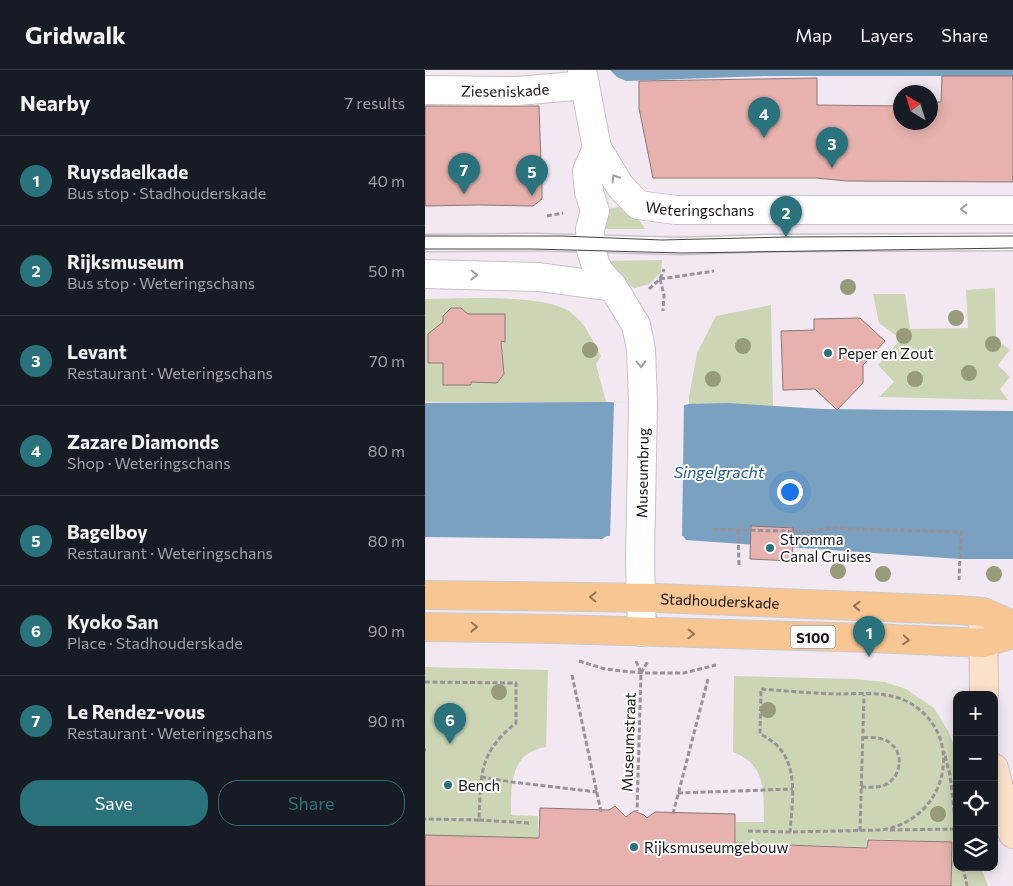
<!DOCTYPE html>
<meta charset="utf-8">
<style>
body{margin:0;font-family:Commissioner,sans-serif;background:#20242c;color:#f1f3f6}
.controls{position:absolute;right:15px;bottom:15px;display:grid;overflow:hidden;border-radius:10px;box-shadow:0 2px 12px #0003}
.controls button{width:45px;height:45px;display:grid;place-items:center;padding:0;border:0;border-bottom:1px solid #363941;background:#171b24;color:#f1f3f6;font:25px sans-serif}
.compass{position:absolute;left:468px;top:15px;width:45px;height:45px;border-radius:50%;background:#171b24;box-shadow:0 2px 12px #0003;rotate:322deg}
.you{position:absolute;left:364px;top:421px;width:18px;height:18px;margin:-12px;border:4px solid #fff;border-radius:50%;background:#1a73e8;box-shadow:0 0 0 8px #1a73e833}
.badge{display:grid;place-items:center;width:32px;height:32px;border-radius:50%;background:#2a727c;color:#fff;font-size:16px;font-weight:700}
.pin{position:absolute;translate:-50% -41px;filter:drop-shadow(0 1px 2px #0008)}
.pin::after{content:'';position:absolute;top:26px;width:18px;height:15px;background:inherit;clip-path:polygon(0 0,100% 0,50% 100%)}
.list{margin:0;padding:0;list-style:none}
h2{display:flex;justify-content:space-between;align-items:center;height:65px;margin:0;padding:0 20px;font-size:21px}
h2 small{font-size:16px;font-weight:400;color:#9ea1a6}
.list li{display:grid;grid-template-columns:32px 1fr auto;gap:15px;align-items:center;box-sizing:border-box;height:90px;padding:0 20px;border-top:1px solid #363941}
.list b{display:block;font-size:19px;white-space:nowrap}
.list p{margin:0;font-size:16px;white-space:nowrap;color:#9ea1a6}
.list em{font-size:16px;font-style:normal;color:#9ea1a6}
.actions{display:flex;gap:10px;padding:15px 20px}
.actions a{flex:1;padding:11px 0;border:1px solid #2a727c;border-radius:20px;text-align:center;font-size:18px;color:#2a727c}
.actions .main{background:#2a727c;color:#fff}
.icon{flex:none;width:28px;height:28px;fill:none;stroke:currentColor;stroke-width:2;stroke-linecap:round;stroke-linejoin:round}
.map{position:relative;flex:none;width:588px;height:816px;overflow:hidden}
header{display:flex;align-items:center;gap:30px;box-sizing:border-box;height:70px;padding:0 25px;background:#171b24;border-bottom:1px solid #363941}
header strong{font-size:24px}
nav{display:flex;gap:28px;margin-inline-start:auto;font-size:18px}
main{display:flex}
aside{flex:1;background:#171b24}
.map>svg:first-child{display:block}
</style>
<header>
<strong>Gridwalk</strong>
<nav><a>Map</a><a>Layers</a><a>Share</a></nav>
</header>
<main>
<aside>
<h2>Nearby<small>7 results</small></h2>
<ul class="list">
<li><span class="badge">1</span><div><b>Ruysdaelkade</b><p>Bus stop · Stadhouderskade</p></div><em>40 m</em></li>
<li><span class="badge">2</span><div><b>Rijksmuseum</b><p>Bus stop · Weteringschans</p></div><em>50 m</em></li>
<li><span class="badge">3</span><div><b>Levant</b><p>Restaurant · Weteringschans</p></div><em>70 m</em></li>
<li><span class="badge">4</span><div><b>Zazare Diamonds</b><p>Shop · Weteringschans</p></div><em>80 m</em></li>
<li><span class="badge">5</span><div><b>Bagelboy</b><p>Restaurant · Weteringschans</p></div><em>80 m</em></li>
<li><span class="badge">6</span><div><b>Kyoko San</b><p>Place · Stadhouderskade</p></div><em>90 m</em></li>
<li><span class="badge">7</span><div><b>Le Rendez-vous</b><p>Restaurant · Weteringschans</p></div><em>90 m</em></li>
</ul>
<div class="actions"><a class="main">Save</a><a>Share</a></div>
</aside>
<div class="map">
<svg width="588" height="816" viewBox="0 0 588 816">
<rect width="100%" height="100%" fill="#f2e8f2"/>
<path fill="#ccd6b5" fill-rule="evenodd" d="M 194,137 L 211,145 L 220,159 L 173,159 L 183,139 Z
M 237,190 L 236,202 L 224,214 L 210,218 L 197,212 L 178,191 Z
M 570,218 L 571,269 L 585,280 L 573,295 L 585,307 L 575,319 L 583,330 L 454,327 L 469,312 L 453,295 L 476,269 L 454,253 L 448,224 L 480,224 L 485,259 L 543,258 L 541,220 Z
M 0,229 C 33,229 120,223 145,242 C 161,253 167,270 176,286 L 171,294 L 181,332 L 0,332 ZM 26,238 L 36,238 L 41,244 L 44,244 L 45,245 L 80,244 L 80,271 L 77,271 L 78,304 L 62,313 L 46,312 L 18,293 L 3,293 L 3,264 L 18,262 L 18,244 L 21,244 Z
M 346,235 L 348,336 L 264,334 L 264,327 L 272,283 L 291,246 Z
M 0,597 L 123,600 L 121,677 C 84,683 86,716 86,745 L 113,746 L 113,768 L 0,765 Z
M 309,606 L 430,609 L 460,612 L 481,619 L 509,638 L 523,661 L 528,673 L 532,691 L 532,797 L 556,797 L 563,816 L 526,816 L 528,772 L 442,769 L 441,777 L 310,773 L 311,752 L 339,752 C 338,721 342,695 308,682 Z"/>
<path fill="#7aa1c0" d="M 185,0 L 588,0 L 588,6 L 340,6 L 201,11 L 192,7 Z
M 181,332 L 260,335 L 264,334 L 302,333 L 397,339 L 588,341 L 588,489 L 535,489 L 261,470 L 258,466 L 182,466 L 177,469 L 0,467 L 0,333 Z"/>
<path fill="#f2e8f2" d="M 189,332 L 259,333 L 257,468 L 185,469 Z"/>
<path fill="#e7b2ae" stroke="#877978" d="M 517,6 L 588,6 L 588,112 L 422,111 L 391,108 L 228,108 L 214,38 L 214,11 L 392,8 L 392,35 L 476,36 L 476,52 L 506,52 L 506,32 L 516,32 Z
M 0,36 L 114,36 L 116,93 L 117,92 L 117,129 L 108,136 L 54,135 L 0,136 Z
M 26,238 L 36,238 L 43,244 L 80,244 L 80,272 L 76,271 L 79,304 L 72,313 L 46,312 L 46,315 L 18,315 L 18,293 L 3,293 L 3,264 L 18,252 L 18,246 Z
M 435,248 L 460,271 L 438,295 L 438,313 L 412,340 L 390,319 L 358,320 L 356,261 L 389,260 L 389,249 Z
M 326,456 L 368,458 L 367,491 L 325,489 Z
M 190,736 L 201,747 L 209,741 L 219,745 L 222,748 L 230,742 L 310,744 L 310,773 L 442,778 L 443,770 L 527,772 L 526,816 L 0,816 L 0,765 L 114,768 L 115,738 L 184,740 Z"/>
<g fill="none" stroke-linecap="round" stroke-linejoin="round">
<g stroke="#cac0c9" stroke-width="19">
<path id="lane" d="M 0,173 L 108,172 L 256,176 L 347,173 L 588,172"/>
</g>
<g stroke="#cac0c9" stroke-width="30">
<g id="street">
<path id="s1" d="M 157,0 L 172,78 L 195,116 L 213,135 L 251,140 L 588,140"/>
<path id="s2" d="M 0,20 L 93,21 L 160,15"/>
<path d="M 172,78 L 162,101 L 164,122 L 170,141 L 165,159 L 166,180 L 171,196 L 177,205 L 188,217 L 211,255 L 216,279 L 218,333 L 215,489 L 217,562"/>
<path d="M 0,204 L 114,207 L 188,217"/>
</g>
</g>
<g stroke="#cac0c9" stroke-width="30">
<path id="secondary" d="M 558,542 L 559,625
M 569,698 L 582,751 L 588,764"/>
</g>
<g stroke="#cccbcb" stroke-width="30">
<g id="primary">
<path id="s3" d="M 0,525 L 231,528 L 533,540 L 558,542 L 588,555"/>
<path d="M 0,557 L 129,559 L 447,568 L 558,573 L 588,564"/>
</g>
</g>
<path stroke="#999299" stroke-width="3" stroke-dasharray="5 2.5" stroke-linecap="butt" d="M 122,146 L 138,143
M 235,209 L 239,225 L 238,241
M 235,209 L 289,201
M 224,219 L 235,209 L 239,199
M 288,459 L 384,462 L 403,458 L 536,462 L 534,510
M 313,460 L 314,496
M 154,591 L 180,599 L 216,603 L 259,603 L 291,595
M 211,591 L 216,603 L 212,741
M 216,603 L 223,591
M 147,605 L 176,742
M 0,612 L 91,613 L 91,653 C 53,683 56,706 54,750 L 0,749
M 0,680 L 1,680
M 56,707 L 87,712 L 172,722
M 436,717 C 444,717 453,718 460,715 C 480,705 479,675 457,669 C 451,667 444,668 437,667
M 253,723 L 368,719
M 248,744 L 283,609
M 54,750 L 104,753
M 531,759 L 532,764
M 465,760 L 531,759 L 525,705 L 519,682
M 323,761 L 365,762 L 456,760 C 525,750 543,660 479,630 C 458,621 434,624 412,624 C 386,623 361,621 336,619 L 335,664 C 376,683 368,724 365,762
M 435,761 L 439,625
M 538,797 L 542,816"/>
<use href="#lane" stroke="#fff" stroke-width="16"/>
<use href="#street" stroke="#fff" stroke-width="28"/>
<use href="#secondary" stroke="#fbe2c9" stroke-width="28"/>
<use href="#primary" stroke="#f8c692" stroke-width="28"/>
<path stroke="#454044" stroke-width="1" d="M 0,166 L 137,166 L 237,170 L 361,167 L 588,166
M 0,179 L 108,179 L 257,183 L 588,178"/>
</g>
<g fill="#979b7a">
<circle cx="423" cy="217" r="8"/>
<circle cx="531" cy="248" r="8"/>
<circle cx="479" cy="266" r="8"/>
<circle cx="568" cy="274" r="8"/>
<circle cx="318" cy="276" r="8"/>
<circle cx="165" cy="280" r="8"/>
<circle cx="544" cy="303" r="8"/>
<circle cx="288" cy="309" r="8"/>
<circle cx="490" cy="309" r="8"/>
<circle cx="413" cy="501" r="8"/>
<circle cx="458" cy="504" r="8"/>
<circle cx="569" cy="504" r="8"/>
<circle cx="74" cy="622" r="8"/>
<circle cx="343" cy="640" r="8"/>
<circle cx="513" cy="744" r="8"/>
</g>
<defs><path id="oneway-chevron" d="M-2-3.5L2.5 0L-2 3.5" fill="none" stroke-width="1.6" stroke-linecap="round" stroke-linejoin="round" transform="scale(1.25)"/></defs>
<g stroke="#a1a0a1">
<use href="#oneway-chevron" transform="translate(190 108) rotate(-122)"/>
<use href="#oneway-chevron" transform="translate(539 139) rotate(-179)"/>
<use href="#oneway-chevron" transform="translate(49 205) rotate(1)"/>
<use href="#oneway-chevron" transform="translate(216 294) rotate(89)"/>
</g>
<g stroke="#927559">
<use href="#oneway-chevron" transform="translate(168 527) rotate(-179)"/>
<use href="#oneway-chevron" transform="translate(432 536) rotate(-178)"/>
<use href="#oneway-chevron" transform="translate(49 557) rotate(1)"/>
<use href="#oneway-chevron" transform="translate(266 564) rotate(2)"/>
<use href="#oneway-chevron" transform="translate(481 570) rotate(4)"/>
</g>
<g fill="#2a727c" stroke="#fff" stroke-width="2">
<circle cx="403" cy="283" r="5"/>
<circle cx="345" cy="478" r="5"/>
<circle cx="23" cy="715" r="5"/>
<circle cx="209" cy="777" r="5"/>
</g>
<g text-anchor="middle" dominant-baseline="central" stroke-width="4" stroke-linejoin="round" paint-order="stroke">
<rect fill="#fff" stroke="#5b585a" stroke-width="1" x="365.5" y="555.5" width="45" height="23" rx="4"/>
<g font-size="14" font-weight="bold" fill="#151114">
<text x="388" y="567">S100</text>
</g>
<g font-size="15" fill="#151114" stroke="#fff">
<text stroke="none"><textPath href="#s2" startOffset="80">Zieseniskade</textPath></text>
<text stroke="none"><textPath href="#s1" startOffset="212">Weteringschans</textPath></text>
<text transform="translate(217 403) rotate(-89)">Museumbrug</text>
<text stroke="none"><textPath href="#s3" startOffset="295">Stadhouderskade</textPath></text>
<text transform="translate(203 672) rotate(-88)">Museumstraat</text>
</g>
<g font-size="15" fill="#151114" stroke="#fff" text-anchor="start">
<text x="413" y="283">Peper en Zout</text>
<text x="355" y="469">Stromma<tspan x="355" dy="17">Canal Cruises</tspan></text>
<text x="33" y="715">Bench</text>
<text x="219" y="777">Rijksmuseumgebouw</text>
</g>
<g font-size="16" font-style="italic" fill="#1c5c86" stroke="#fff">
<text x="294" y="401">Singelgracht</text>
</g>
</g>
</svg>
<div class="controls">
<button>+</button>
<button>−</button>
<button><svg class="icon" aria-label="locate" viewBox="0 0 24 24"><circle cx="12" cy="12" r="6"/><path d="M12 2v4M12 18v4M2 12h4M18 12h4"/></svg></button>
<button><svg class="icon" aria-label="layers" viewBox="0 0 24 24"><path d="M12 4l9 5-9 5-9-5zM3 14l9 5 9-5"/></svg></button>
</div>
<svg class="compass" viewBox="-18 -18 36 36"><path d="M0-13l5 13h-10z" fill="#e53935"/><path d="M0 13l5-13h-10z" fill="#9ea1a6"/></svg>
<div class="you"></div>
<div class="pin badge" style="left:444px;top:587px">1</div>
<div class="pin badge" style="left:361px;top:167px">2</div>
<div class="pin badge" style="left:407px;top:98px">3</div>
<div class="pin badge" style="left:339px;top:68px">4</div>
<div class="pin badge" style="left:107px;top:126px">5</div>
<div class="pin badge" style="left:25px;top:674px">6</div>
<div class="pin badge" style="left:39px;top:124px">7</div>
</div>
</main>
